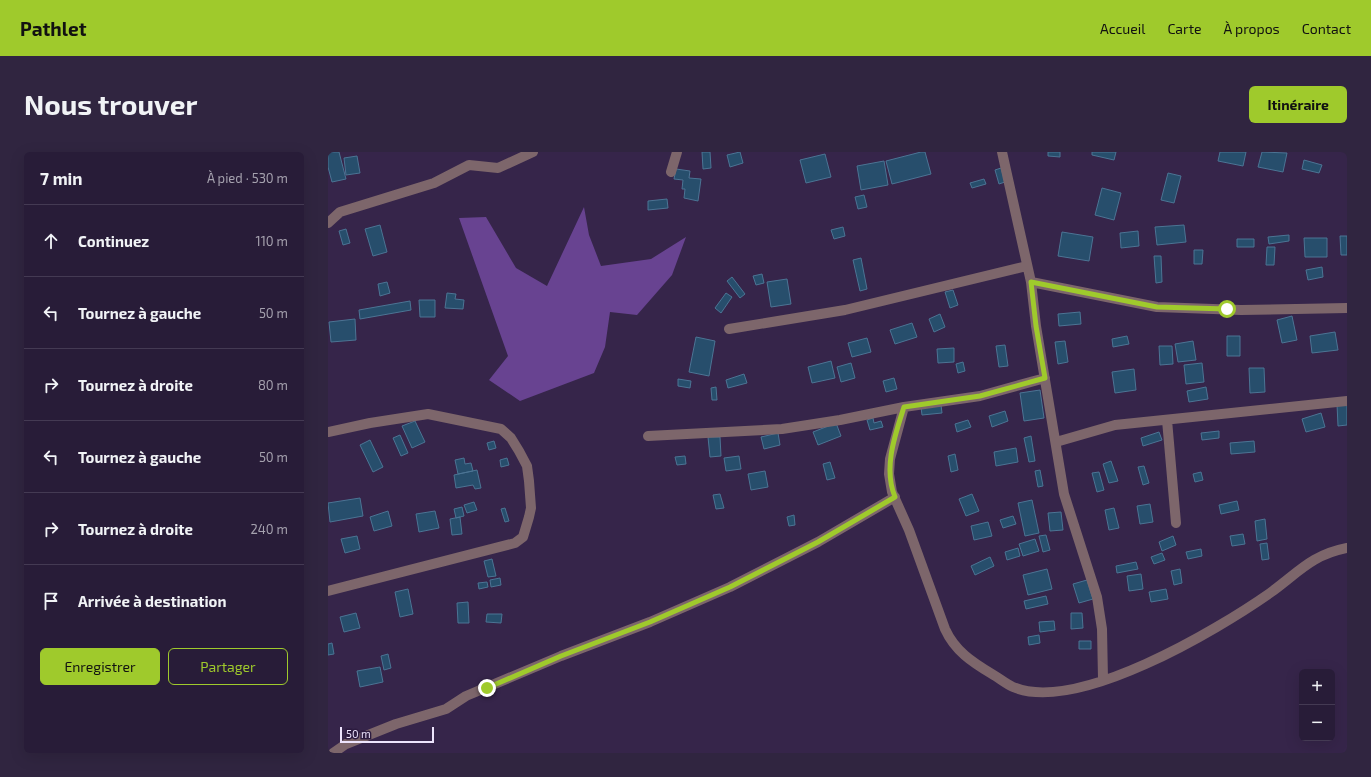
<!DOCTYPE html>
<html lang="fr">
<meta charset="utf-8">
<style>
body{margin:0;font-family:"Exo 2",sans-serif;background:#302540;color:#f1f3f6}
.controls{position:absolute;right:12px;bottom:12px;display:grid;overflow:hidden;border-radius:6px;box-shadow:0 4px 16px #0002}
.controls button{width:36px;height:36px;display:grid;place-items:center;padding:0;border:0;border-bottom:1px solid #443a53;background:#281c38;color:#f1f3f6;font:20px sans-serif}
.scale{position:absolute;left:12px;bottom:10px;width:94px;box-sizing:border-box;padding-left:4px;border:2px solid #ede4fc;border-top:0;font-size:11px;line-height:14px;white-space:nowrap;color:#ede4fc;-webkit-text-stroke:3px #2c1b3f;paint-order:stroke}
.stop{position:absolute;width:12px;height:12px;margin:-9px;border:3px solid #9fca2c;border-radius:50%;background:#fff}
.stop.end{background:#9fca2c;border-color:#fff;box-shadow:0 1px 4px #0008}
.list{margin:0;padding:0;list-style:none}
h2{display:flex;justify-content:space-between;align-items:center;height:52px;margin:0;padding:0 16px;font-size:17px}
h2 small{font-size:13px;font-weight:400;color:#a5a1ae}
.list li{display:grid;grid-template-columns:26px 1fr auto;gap:12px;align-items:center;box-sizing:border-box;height:72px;padding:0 16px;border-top:1px solid #443a53}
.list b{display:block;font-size:15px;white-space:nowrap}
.list em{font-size:13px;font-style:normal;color:#a5a1ae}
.actions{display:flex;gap:8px;padding:12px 16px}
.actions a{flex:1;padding:9px 0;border:1px solid #9fca2c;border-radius:6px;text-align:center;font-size:14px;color:#9fca2c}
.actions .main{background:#9fca2c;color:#111}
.icon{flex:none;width:22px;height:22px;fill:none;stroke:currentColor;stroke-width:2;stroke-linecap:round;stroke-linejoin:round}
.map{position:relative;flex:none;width:1019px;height:601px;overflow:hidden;border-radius:6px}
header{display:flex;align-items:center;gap:24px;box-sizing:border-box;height:56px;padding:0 20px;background:#9fca2c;color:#111}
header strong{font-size:19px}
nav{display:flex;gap:22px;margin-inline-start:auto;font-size:14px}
.intro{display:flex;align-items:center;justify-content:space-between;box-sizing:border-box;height:96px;padding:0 24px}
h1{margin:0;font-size:28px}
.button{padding:10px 18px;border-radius:6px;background:#9fca2c;color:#111;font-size:14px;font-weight:700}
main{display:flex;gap:24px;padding:0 24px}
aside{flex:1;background:#281c38;border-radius:6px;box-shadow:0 4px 16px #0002}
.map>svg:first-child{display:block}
</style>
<header>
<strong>Pathlet</strong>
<nav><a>Accueil</a><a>Carte</a><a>À propos</a><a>Contact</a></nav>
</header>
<div class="intro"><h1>Nous trouver</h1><a class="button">Itinéraire</a></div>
<main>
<aside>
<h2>7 min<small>À pied · 530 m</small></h2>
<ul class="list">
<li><svg class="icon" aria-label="ahead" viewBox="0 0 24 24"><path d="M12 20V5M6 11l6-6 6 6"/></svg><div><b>Continuez</b></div><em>110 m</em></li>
<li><svg class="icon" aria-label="left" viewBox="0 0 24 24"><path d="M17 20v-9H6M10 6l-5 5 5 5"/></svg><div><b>Tournez à gauche</b></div><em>50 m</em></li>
<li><svg class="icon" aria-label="right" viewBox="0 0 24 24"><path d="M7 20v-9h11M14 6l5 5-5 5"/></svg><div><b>Tournez à droite</b></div><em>80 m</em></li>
<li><svg class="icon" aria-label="left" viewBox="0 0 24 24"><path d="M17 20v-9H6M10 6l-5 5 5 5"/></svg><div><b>Tournez à gauche</b></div><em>50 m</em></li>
<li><svg class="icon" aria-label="right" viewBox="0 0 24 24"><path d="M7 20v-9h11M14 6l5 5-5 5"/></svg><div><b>Tournez à droite</b></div><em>240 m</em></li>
<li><svg class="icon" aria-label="arrive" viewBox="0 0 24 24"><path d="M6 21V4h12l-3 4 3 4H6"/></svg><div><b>Arrivée à destination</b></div></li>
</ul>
<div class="actions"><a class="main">Enregistrer</a><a>Partager</a></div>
</aside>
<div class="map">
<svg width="1019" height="601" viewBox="0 0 1019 601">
<rect width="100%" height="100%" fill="#36254a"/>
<path fill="#684391" d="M 256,55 L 261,83 L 273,114 L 323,107 L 358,85 L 344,123 L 309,163 L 282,160 L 277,195 L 266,221 L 192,249 L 161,228 L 180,204 L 131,66 L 158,65 L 188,116 L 219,134 Z"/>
<path fill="#274e6c" stroke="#4c7494" d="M 0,0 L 11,0 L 18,27 L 4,30 L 0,15 Z
M 374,0 L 382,0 L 383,16 L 375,17 Z
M 412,0 L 415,11 L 402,15 L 399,3 Z
M 593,0 L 597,0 L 603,22 L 564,32 L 558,9 Z
M 720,0 L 732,0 L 732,5 L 720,4 Z
M 764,0 L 788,0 L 786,8 L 764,3 Z
M 892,0 L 918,0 L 915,14 L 890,9 Z
M 934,0 L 959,1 L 955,20 L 930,15 Z
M 497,2 L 503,25 L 478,31 L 472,8 Z
M 29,4 L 32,21 L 18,23 L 16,6 Z
M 976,8 L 994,13 L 991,21 L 974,17 Z
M 556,9 L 560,33 L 533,38 L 529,14 Z
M 673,16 L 677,30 L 671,32 L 667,18 Z
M 348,17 L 362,19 L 361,26 L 373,27 L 370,49 L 356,46 L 357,37 L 354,37 L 355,28 L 346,27 Z
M 840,21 L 853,24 L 846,51 L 833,48 Z
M 656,27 L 658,32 L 644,36 L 642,31 Z
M 774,36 L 793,41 L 786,68 L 767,63 Z
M 536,43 L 539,55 L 530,57 L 527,45 Z
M 339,47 L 340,56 L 320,58 L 320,49 Z
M 52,73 L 59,100 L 45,104 L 37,77 Z
M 856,73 L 858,90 L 829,93 L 827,75 Z
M 515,75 L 517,84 L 506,87 L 503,78 Z
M 18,77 L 22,91 L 15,93 L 11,79 Z
M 810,79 L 811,94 L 793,96 L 792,81 Z
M 734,80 L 765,85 L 761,109 L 730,104 Z
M 961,83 L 961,89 L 941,92 L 940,85 Z
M 1012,84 L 1019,84 L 1019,103 L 1013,103 Z
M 976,86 L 999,86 L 999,105 L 977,105 Z
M 909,87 L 926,87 L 926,95 L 909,95 Z
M 939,95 L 947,95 L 946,113 L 938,113 Z
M 866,98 L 875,98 L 874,112 L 866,112 Z
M 826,104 L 833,104 L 834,130 L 828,131 Z
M 533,106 L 539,137 L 532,139 L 525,108 Z
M 994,115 L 995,125 L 980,128 L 978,118 Z
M 434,122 L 436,131 L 428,133 L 425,124 Z
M 404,125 L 417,142 L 412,146 L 399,129 Z
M 459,127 L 463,152 L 443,155 L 439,130 Z
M 59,130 L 62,141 L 52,144 L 50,132 Z
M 625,138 L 630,153 L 622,156 L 617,140 Z
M 119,141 L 128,142 L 127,147 L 136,148 L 135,157 L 117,156 Z
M 398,141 L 404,145 L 393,161 L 387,156 Z
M 91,148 L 107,148 L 107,165 L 92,165 Z
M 82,149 L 83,158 L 32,167 L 31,158 Z
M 752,160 L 753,172 L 731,174 L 730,162 Z
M 612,162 L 617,175 L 606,180 L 601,167 Z
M 964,164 L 969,188 L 954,191 L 949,168 Z
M 27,167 L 28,188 L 3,190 L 1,170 Z
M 584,171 L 589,185 L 567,192 L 562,178 Z
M 1007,180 L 1010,198 L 984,201 L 982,184 Z
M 799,184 L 801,192 L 785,195 L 784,187 Z
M 899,184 L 912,184 L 912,204 L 899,204 Z
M 368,185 L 387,189 L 381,224 L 361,220 Z
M 539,186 L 543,200 L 524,205 L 520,191 Z
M 737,189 L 740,210 L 730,212 L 727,190 Z
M 865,189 L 868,208 L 850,210 L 847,192 Z
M 677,193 L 680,214 L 671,215 L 668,194 Z
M 831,194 L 844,194 L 845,212 L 832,213 Z
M 626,196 L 626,210 L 610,211 L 609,197 Z
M 503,209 L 507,226 L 484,231 L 480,215 Z
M 635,210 L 637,219 L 630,221 L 628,212 Z
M 523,211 L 527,226 L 513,230 L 509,215 Z
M 874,211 L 876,230 L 858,232 L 856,213 Z
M 921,216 L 936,216 L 937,240 L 922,241 Z
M 806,217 L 808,238 L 787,241 L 784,220 Z
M 416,222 L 419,231 L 400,236 L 398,228 Z
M 566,226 L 569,237 L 558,240 L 555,229 Z
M 350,227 L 363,229 L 362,236 L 350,234 Z
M 388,235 L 389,248 L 384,248 L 383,236 Z
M 878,235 L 880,247 L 861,250 L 859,239 Z
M 712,238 L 716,266 L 696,269 L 692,241 Z
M 1019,251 L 1019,273 L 1010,274 L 1009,252 Z
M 613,253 L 614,261 L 594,263 L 593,255 Z
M 677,259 L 680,269 L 664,275 L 661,264 Z
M 993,261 L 997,275 L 978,280 L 974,267 Z
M 545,266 L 546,271 L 553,269 L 555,275 L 542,278 L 539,268 Z
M 640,268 L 643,275 L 629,280 L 627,272 Z
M 87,269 L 97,290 L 84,296 L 74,274 Z
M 508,271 L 513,284 L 490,293 L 485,280 Z
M 891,279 L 891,286 L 874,288 L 873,281 Z
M 831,280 L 834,288 L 815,294 L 813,286 Z
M 450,281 L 452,293 L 436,297 L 433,285 Z
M 72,283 L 80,301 L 73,304 L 65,286 Z
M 703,284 L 707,309 L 701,310 L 696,286 Z
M 380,285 L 392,285 L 393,304 L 382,305 Z
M 42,288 L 55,315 L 45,320 L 32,293 Z
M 166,289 L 168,296 L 161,298 L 159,291 Z
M 926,289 L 927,300 L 903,302 L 902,291 Z
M 688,296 L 690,310 L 668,314 L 666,300 Z
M 627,302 L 630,318 L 623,320 L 620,304 Z
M 357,304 L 358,312 L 349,313 L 347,305 Z
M 411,304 L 413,317 L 398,319 L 396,306 Z
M 136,306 L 137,312 L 143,311 L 145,319 L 130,322 L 127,308 Z
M 179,306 L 181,313 L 173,315 L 172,308 Z
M 783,309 L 790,329 L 781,331 L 775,312 Z
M 502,310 L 507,326 L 499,328 L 495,312 Z
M 816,314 L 821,331 L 815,333 L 810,315 Z
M 149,318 L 153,336 L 147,337 L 145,333 L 128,336 L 126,323 Z
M 712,318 L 715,334 L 710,335 L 707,319 Z
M 437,319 L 440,335 L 423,338 L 420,322 Z
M 771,320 L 776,338 L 769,340 L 764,321 Z
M 873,320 L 875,328 L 867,330 L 865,322 Z
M 392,342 L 396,356 L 388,357 L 385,343 Z
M 644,342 L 651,359 L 638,364 L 631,347 Z
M 32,346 L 35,364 L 2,370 L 0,351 Z
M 704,348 L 711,381 L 697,384 L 690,351 Z
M 909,349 L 911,358 L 893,362 L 891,353 Z
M 146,350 L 149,358 L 139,361 L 136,353 Z
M 822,352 L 825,370 L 812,372 L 809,354 Z
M 134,355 L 136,364 L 128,366 L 126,357 Z
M 177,356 L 181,369 L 177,370 L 173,357 Z
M 786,356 L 791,376 L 781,378 L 777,358 Z
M 60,359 L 64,374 L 46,379 L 42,365 Z
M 107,359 L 111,376 L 91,380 L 88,362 Z
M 733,360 L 735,378 L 722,379 L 720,361 Z
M 466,363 L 467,373 L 461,374 L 459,365 Z
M 685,364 L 688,372 L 675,376 L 672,368 Z
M 132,365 L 134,382 L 124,383 L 122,367 Z
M 937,367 L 939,387 L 929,389 L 927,369 Z
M 660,370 L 664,384 L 646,388 L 643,374 Z
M 915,382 L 917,392 L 904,394 L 902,384 Z
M 718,383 L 722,398 L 715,400 L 711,384 Z
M 29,384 L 32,397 L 17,401 L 13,387 Z
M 845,384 L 848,393 L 834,399 L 831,390 Z
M 707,387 L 711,399 L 695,404 L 691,392 Z
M 939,391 L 941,407 L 934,408 L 932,392 Z
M 690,396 L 692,404 L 679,408 L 677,400 Z
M 873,397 L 874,404 L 860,407 L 858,400 Z
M 834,401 L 837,408 L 826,412 L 823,405 Z
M 662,405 L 666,414 L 647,423 L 643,414 Z
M 164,407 L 168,424 L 160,425 L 156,409 Z
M 808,410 L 810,417 L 789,421 L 788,414 Z
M 719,417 L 724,437 L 700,443 L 695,423 Z
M 852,417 L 854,431 L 846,433 L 843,419 Z
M 813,422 L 815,437 L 801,439 L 799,424 Z
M 172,426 L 173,433 L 163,435 L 162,428 Z
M 759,428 L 765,447 L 751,451 L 745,432 Z
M 159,430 L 160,435 L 151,437 L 150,431 Z
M 80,437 L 85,462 L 72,465 L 67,440 Z
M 838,437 L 840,447 L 823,450 L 821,440 Z
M 718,444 L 720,452 L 698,457 L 696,449 Z
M 140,450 L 141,471 L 130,471 L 129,451 Z
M 28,461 L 32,476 L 16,480 L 12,465 Z
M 743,461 L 754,461 L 755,476 L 743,477 Z
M 159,462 L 174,462 L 173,471 L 158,470 Z
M 726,469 L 727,478 L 712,480 L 711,470 Z
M 711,483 L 712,491 L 701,493 L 700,485 Z
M 751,489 L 763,489 L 763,497 L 751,497 Z
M 4,491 L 6,502 L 0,503 L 0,492 Z
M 60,502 L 63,516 L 56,518 L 53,504 Z
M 52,515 L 55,530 L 32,535 L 29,519 Z"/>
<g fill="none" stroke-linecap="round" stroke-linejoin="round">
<path stroke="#7d666b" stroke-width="10" d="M 674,0 L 703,130 L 708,174 L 736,342 L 769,445 L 774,477 L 775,527
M 343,20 L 349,0
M 0,71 L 12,60 L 106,31 L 141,13 L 170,16 L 205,0
M 703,130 L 829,155 L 913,158 L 1019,156
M 401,177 L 517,158 L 699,114
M 576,255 L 562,307 L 561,322 L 564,340 L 581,378 L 617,477 C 627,499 644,510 664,522 C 671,526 678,532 685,535 C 749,562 889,478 942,441 C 970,421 983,403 1019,396
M 839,268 L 848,371
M 0,280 L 42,271 L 100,262 L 173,277 L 183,286 L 191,299 L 199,314 L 201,329 L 203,356 L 201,365 L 195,385 L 187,391 L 0,439
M 320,284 L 454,277 L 512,268 L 576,255 L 652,244 L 717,226
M 728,290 L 787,273 L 1019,249
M 5,601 L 18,592 L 68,572 L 118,557 L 138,544 L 233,504 L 322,470 L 402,435 L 490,390 L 567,345"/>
</g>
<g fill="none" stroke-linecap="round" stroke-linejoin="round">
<path stroke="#9fca2c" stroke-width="5" d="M 159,536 L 233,504 L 322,470 L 402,435 L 490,390 L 567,345 C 555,316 567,283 576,255 L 652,244 L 717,226 L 708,174 L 703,130 L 829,155 L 899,157"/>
</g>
</svg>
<div class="controls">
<button>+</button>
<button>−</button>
</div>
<div class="scale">50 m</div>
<div class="stop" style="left:899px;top:157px"></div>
<div class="stop end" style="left:159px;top:536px"></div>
</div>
</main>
